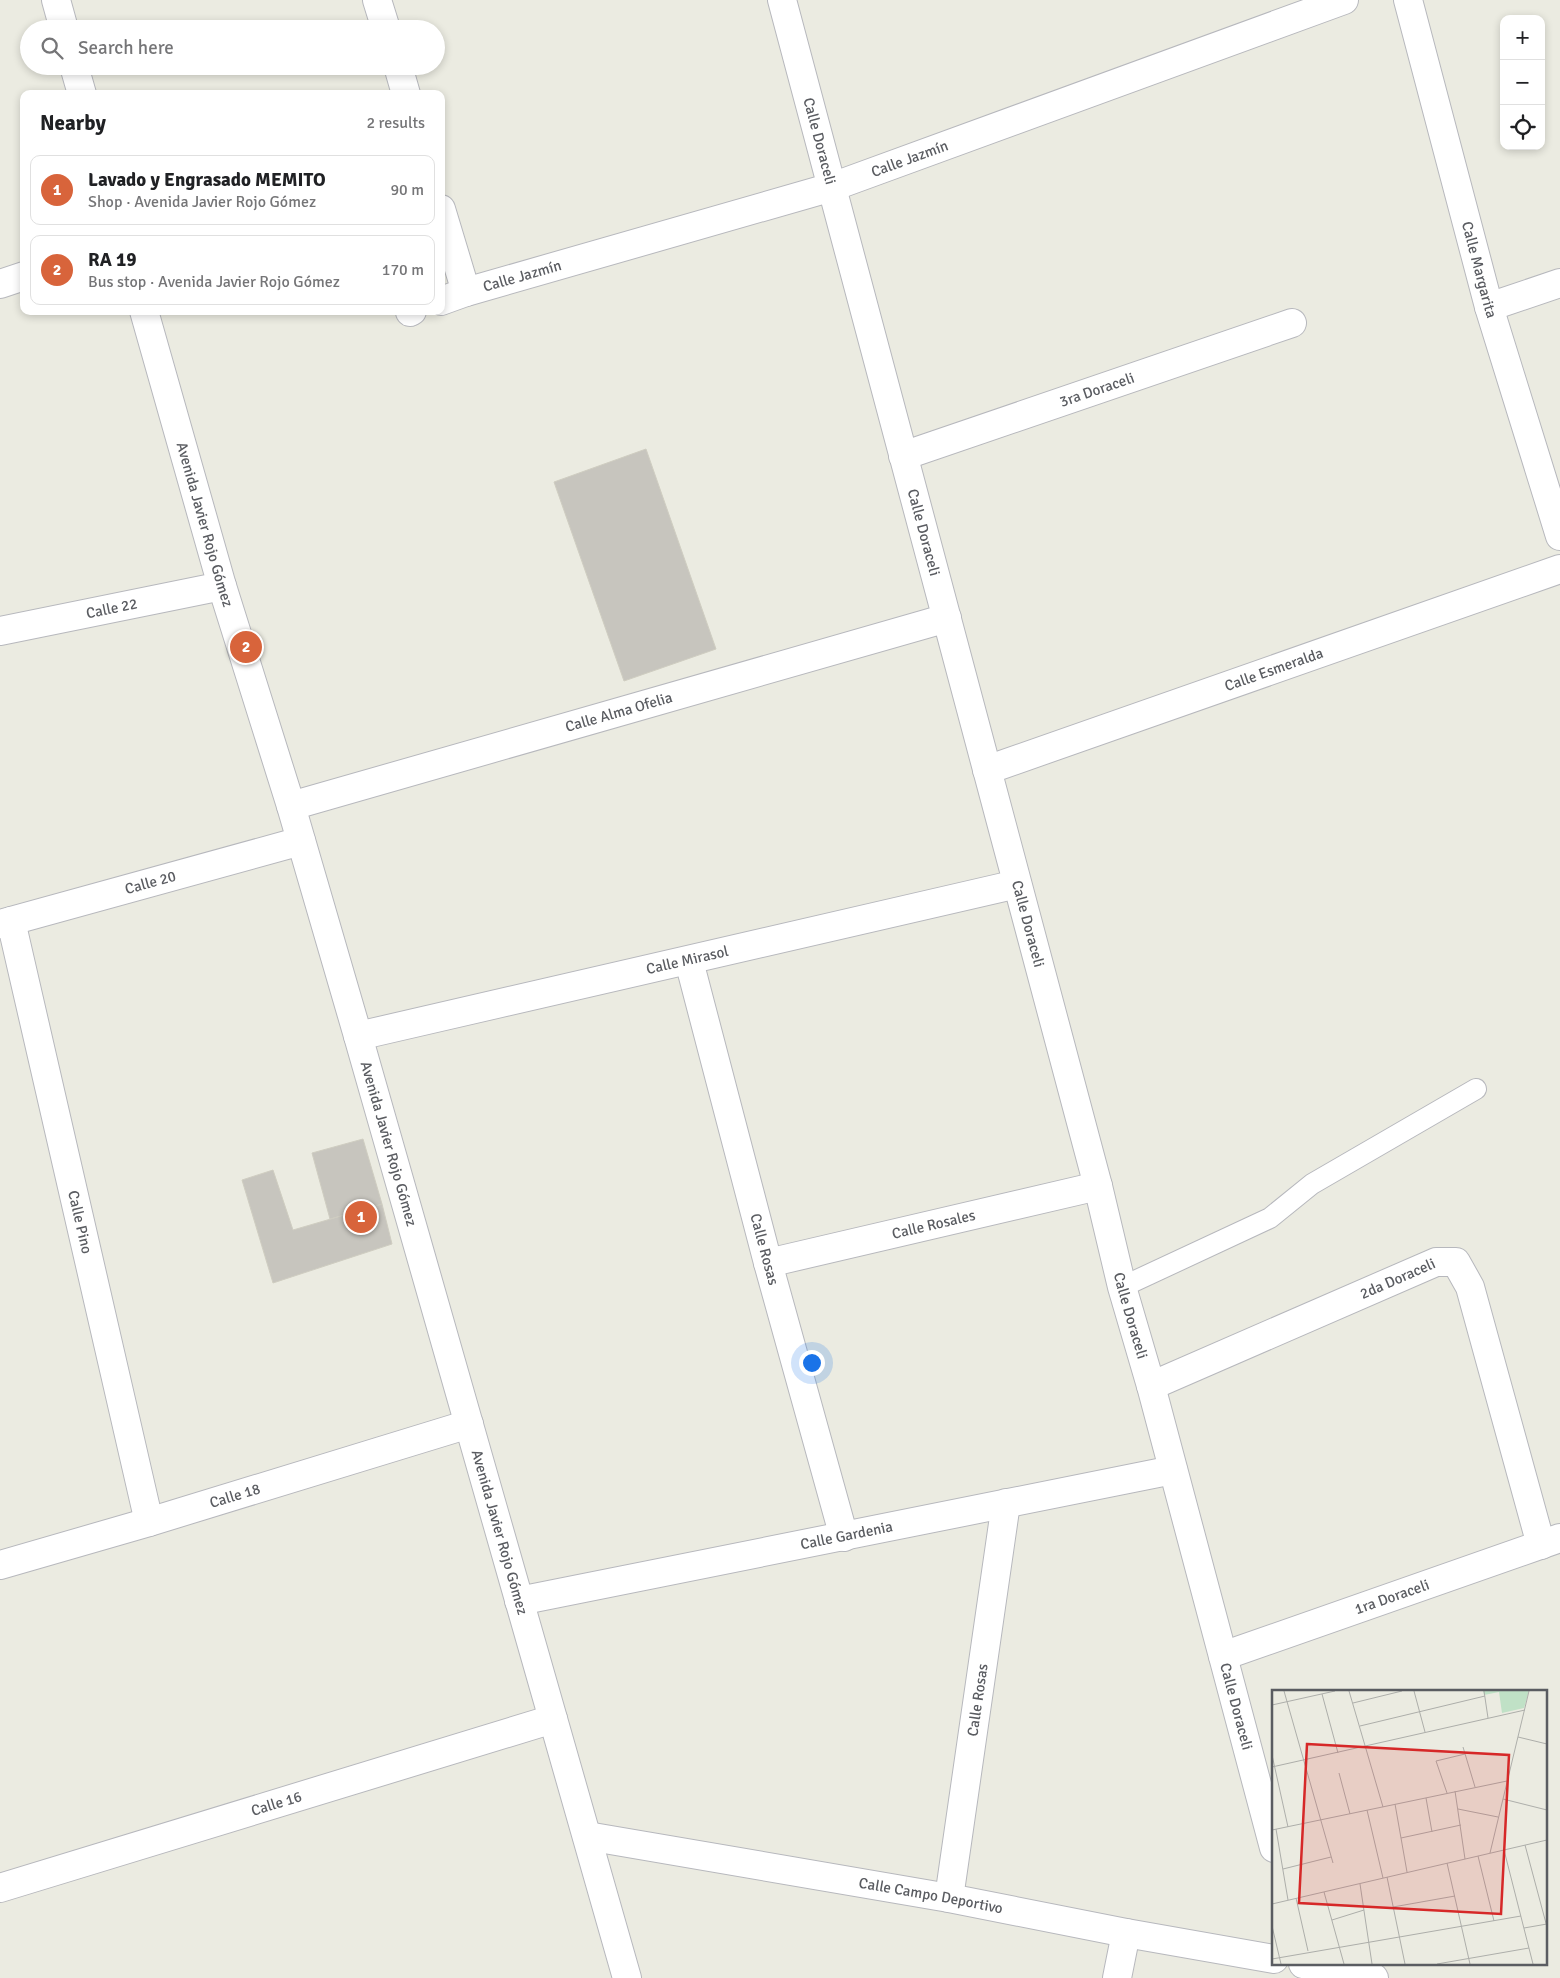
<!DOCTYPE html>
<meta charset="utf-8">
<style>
body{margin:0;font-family:Signika,sans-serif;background:#f6f6f6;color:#202124}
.controls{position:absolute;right:15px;top:15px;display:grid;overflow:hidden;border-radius:10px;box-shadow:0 2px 8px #0003}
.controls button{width:45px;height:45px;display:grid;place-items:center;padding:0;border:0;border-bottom:1px solid #e0e0e0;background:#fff;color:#202124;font:25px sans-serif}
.you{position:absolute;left:811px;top:1362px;width:18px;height:18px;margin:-12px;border:4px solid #fff;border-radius:50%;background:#1a73e8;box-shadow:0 0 0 8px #1a73e833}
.badge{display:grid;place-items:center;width:32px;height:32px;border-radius:50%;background:#d8643b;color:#fff;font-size:16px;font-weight:700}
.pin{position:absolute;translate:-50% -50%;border:2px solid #fff;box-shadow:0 1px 5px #0006}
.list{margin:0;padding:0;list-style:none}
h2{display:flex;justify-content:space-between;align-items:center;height:65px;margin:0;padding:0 20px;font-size:21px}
h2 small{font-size:16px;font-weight:400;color:#757577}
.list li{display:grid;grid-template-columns:32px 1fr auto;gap:15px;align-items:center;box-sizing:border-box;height:70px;margin:0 10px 10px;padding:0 10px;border:1px solid #e0e0e0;border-radius:10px}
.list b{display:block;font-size:19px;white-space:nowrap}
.list p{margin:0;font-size:16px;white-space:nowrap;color:#757577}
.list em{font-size:16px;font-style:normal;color:#757577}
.icon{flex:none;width:28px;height:28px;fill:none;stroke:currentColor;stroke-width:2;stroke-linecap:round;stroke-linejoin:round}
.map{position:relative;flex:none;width:1560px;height:1978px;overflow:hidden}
.search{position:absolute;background:#fff;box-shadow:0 2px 8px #0003;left:20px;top:20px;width:425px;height:55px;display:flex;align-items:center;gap:12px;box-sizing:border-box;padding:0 18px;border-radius:28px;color:#757577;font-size:19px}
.panel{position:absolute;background:#fff;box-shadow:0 2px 8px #0003;left:20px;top:90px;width:425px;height:225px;border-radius:10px}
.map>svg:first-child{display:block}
</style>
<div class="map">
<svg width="1560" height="1978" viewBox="0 0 1560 1978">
<rect width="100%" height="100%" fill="#ebebe1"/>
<path fill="#c7c5be" stroke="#cfcdc1" d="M 646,449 L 716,649 L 624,681 L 554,482 Z
M 363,1139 L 382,1204 L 330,1219 L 312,1153 Z
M 273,1170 L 293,1230 L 382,1204 L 392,1244 L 273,1283 L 242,1180 Z"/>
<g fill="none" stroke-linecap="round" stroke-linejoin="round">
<g stroke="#b7b8bd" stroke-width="22">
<path id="service" d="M 1122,1287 L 1270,1218 L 1312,1184 L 1476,1089"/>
</g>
<g stroke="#b7b8bd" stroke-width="30">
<g id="minor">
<path d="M 377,0 L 386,29"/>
<path id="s1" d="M 782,0 L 1098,1186 L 1122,1287 L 1151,1386 L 1274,1848"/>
<path id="s2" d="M 1408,0 L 1489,307 L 1560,536"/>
<path d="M 398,66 L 406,94"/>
<path d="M 441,209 L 466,292"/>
<path d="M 0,284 L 24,276"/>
<path id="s3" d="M 441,301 L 466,292 L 832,187 L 1344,0"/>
<path d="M 1489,307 L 1560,283"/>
<path d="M 410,312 L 412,311"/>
<path id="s4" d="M 903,456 L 1292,323"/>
<path id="s5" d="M 0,631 L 222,586"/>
<path id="s6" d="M 987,770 L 1560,569"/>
<path id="s7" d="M 291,806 L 947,618"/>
<path id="s8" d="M 11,921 L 149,1522"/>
<path id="s9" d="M 0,924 L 301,841"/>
<path id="s10" d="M 689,961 L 768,1263 L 844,1537"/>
<path id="s11" d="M 358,1036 L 1017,884"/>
<path id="s12" d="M 768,1263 L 1098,1186"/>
<path id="s13" d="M 1151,1386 L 1436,1262 L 1456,1262 L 1470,1287 L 1541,1545"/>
<path id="s14" d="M 0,1565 L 149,1522 L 469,1424"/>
<path id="s15" d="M 519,1601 L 1173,1470"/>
<path id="s16" d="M 1223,1656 L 1560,1538"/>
<path id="s17" d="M 587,1836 L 949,1898 L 1126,1933 L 1274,1959"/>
<path id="s18" d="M 0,1888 L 553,1719"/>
<path id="s19" d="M 949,1898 L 1006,1503"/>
<path d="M 1303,1964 L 1374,1978"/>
<path d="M 1117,1978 L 1126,1933"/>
</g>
</g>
<g stroke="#b7b8bd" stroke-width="30">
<g id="tertiary">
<path d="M 56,0 L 64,29"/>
<path d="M 74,66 L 82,94"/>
<path id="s20" d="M 144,311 L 222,586 L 291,806 L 358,1036 L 627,1978"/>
</g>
</g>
<use href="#service" stroke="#fff" stroke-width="20"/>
<use href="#minor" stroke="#fff" stroke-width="28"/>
<use href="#tertiary" stroke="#fff" stroke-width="28"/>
</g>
<g text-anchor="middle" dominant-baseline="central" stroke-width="4" stroke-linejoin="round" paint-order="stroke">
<g font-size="15" fill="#5a5c61" stroke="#fff">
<text stroke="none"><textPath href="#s1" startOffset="146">Calle Doraceli</textPath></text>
<text stroke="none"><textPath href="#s3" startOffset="490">Calle Jazmín</textPath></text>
<text stroke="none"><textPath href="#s2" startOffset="279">Calle Margarita</textPath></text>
<text stroke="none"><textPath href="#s3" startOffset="85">Calle Jazmín</textPath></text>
<text stroke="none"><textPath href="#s4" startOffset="205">3ra Doraceli</textPath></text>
<text stroke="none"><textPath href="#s20" startOffset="222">Avenida Javier Rojo Gómez</textPath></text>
<text stroke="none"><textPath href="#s1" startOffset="551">Calle Doraceli</textPath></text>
<text stroke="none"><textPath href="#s5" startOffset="114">Calle 22</textPath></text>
<text stroke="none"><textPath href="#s6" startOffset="304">Calle Esmeralda</textPath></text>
<text stroke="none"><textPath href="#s7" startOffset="341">Calle Alma Ofelia</textPath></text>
<text stroke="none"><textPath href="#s9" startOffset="156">Calle 20</textPath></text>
<text stroke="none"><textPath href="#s1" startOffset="956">Calle Doraceli</textPath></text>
<text stroke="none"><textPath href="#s11" startOffset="338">Calle Mirasol</textPath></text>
<text stroke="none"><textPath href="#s20" startOffset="868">Avenida Javier Rojo Gómez</textPath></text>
<text stroke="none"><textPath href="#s8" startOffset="309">Calle Pino</textPath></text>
<text stroke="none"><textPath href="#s12" startOffset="170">Calle Rosales</textPath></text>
<text stroke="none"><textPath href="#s10" startOffset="298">Calle Rosas</textPath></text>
<text stroke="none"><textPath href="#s13" startOffset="269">2da Doraceli</textPath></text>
<text stroke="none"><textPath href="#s1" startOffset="1361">Calle Doraceli</textPath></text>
<text stroke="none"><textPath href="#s14" startOffset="245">Calle 18</textPath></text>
<text stroke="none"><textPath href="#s20" startOffset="1272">Avenida Javier Rojo Gómez</textPath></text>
<text stroke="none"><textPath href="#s15" startOffset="334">Calle Gardenia</textPath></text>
<text stroke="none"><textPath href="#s16" startOffset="179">1ra Doraceli</textPath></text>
<text stroke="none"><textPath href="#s19" startOffset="200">Calle Rosas</textPath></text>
<text stroke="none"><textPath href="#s1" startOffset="1766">Calle Doraceli</textPath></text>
<text stroke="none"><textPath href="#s18" startOffset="289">Calle 16</textPath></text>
<text stroke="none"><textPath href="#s17" startOffset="349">Calle Campo Deportivo</textPath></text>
</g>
</g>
<g transform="translate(1272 1690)">
<rect width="275" height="275" fill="#ebebe1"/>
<path d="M 211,1 L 257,1 L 252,18 L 230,23 L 227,2 L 212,5 Z" fill="#c0e1c6"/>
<path fill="none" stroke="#adaeaa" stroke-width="1" d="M 12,1 L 61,173M 77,1 L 111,117M 142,1 L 153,42M 212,1 L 216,28M 50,4 L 66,63M 81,13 L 130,1M 0,15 L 63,1M 88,36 L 213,6M 246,47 L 275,54M 191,57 L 203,97M 0,65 L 16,137M 0,77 L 253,20M 67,83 L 78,124M 183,101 L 193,169M 175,103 L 164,71 L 193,64M 154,108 L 160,142M 231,109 L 275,120M 123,114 L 135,182M 186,119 L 226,127M 95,120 L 111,188M 4,139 L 16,210M 0,140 L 235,91M 129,148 L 189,135M 253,155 L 275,237M 232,160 L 261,274M 218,163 L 257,1M 206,166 L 222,231M 175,173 L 198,274M 11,179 L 59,167M 115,187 L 133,274M 88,194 L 100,274M 52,202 L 72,274M 24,208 L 36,261M 0,214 L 275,150M 121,217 L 183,206M 60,230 L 92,220M 0,236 L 9,274M 252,238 L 275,234M 0,269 L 249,226M 165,274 L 257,258"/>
<path fill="#d62828" fill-opacity="0.15" stroke="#d62828" stroke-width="2.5" d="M 35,54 L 237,65 L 229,224 L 27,213 Z"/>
<rect width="275" height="275" fill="none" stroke="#5a5c61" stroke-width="2.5"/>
</g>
</svg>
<div class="controls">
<button>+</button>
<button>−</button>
<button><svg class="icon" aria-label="locate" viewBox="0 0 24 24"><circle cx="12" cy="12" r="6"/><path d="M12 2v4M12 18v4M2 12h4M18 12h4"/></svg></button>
</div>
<div class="you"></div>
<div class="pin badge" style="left:361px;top:1217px">1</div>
<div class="pin badge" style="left:246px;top:647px">2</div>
<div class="search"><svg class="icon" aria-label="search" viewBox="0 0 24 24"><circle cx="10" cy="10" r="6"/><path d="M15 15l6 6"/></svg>Search here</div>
<section class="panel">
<h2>Nearby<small>2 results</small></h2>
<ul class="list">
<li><span class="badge">1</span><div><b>Lavado y Engrasado MEMITO</b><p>Shop · Avenida Javier Rojo Gómez</p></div><em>90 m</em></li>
<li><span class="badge">2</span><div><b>RA 19</b><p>Bus stop · Avenida Javier Rojo Gómez</p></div><em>170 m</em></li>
</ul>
</section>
</div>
